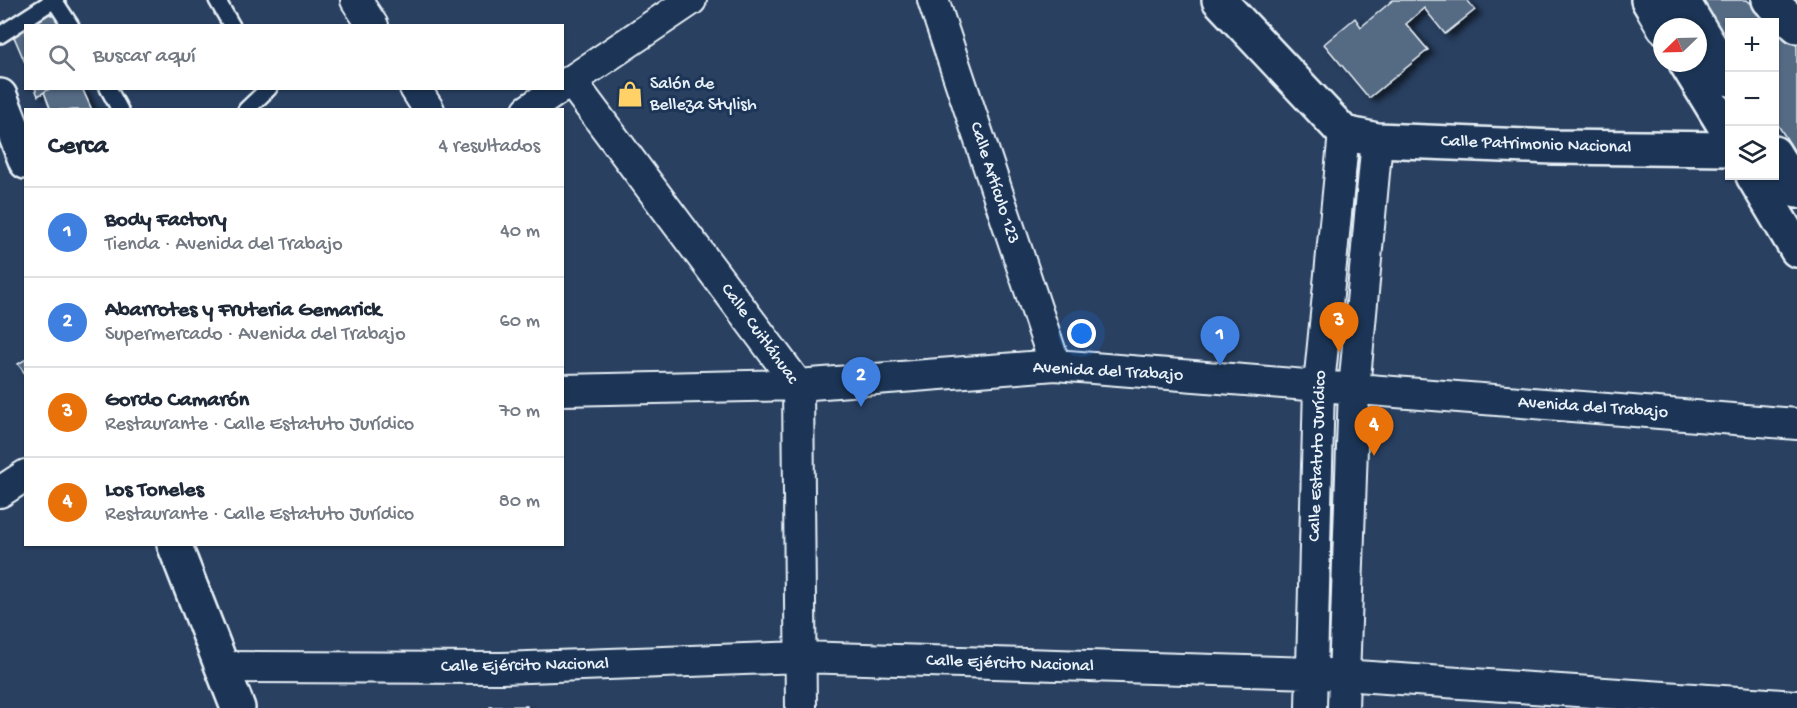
<!DOCTYPE html>
<html lang="es">
<meta charset="utf-8">
<style>
body{margin:0;font-family:"Gochi Hand",sans-serif;background:#f6f6f7;color:#1f2937}
.controls{position:absolute;right:18px;top:18px;display:grid;overflow:hidden;border-radius:0px;box-shadow:0 2px 4px #0004}
.controls button{width:54px;height:54px;display:grid;place-items:center;padding:0;border:0;border-bottom:2px solid #e0e1e3;background:#fff;color:#1f2937;font:30px sans-serif}
.compass{position:absolute;left:1653px;top:18px;width:54px;height:54px;border-radius:50%;background:#fff;box-shadow:0 2px 4px #0004;rotate:247deg}
.you{position:absolute;left:1082px;top:334px;width:21px;height:21px;margin:-15px;border:4px solid #fff;border-radius:50%;background:#1a73e8;box-shadow:0 0 0 9px #1a73e833}
.badge{display:grid;place-items:center;width:39px;height:39px;border-radius:50%;background:#84754c;color:#fff;font-size:20px;font-weight:700}
.pin{position:absolute;translate:-50% -50px;filter:drop-shadow(0 2px 3px #0008)}
.pin::after{content:'';position:absolute;top:32px;width:21px;height:18px;background:inherit;clip-path:polygon(0 0,100% 0,50% 100%)}
.list{margin:0;padding:0;list-style:none}
h2{display:flex;justify-content:space-between;align-items:center;height:78px;margin:0;padding:0 24px;font-size:26px}
h2 small{font-size:20px;font-weight:400;color:#747a83}
.list li{display:grid;grid-template-columns:39px 1fr auto;gap:18px;align-items:center;box-sizing:border-box;height:90px;padding:0 24px;border-top:2px solid #e0e1e3}
.list b{display:block;font-size:22px;white-space:nowrap}
.list p{margin:0;font-size:20px;white-space:nowrap;color:#747a83}
.list em{font-size:20px;font-style:normal;color:#747a83}
.icon{flex:none;width:33px;height:33px;fill:none;stroke:currentColor;stroke-width:2;stroke-linecap:round;stroke-linejoin:round}
.map{position:relative;flex:none;width:1797px;height:708px;overflow:hidden}
.search{position:absolute;background:#fff;box-shadow:0 2px 4px #0004;left:24px;top:24px;width:540px;height:66px;display:flex;align-items:center;gap:15px;box-sizing:border-box;padding:0 21px;border-radius:0px;color:#747a83;font-size:22px}
.panel{position:absolute;background:#fff;box-shadow:0 2px 4px #0004;left:24px;top:108px;width:540px;height:438px;border-radius:0px}
.map>svg:first-child{display:block}
</style>
<div class="map">
<svg width="1797" height="708" viewBox="0 0 1797 708">
<defs>
<filter id="shadow"><feDropShadow dx="6" dy="4" stdDeviation="3" flood-color="#0009"/></filter>
</defs>
<rect width="100%" height="100%" fill="#294061"/>
<filter id="ink" filterUnits="userSpaceOnUse"><feTurbulence type="fractalNoise" baseFrequency=".0167" numOctaves="2"/><feDisplacementMap in="SourceGraphic" scale="12" xChannelSelector="R" yChannelSelector="G"/><feConvolveMatrix kernelMatrix="1 2 1 2 8 2 1 2 1" color-interpolation-filters="sRGB"/></filter>
<g filter="url(#ink)">
<path fill="#556a83" stroke="#e8f1f8" stroke-width="1.5" filter="url(#shadow)" d="M 1393,0 L 1467,0 L 1475,10 L 1445,34 L 1424,8 L 1406,24 L 1428,50 L 1369,98 L 1324,44 L 1355,18 L 1361,27 Z
M 1699,0 L 1747,0 L 1771,22 L 1730,22 L 1730,48 Z
M 47,13 L 60,19 L 64,26 L 26,26 L 26,65 L 12,32 Z
M 1774,25 L 1797,46 L 1797,155 L 1774,119 Z
M 35,88 L 51,88 L 38,96 Z
M 51,88 L 82,88 L 92,110 L 51,110 L 44,92 Z
M 26,359 L 26,375 L 18,364 Z
M 527,706 L 527,708 L 490,708 L 490,707 Z"/>
<g fill="none" stroke-linecap="round" stroke-linejoin="round">
<g stroke="#e8f1f8" stroke-width="20">
<path id="service" d="M 54,0 L 71,26
M 217,0 L 232,26
M 0,35 L 54,0
M 108,88 L 120,110
M 246,110 L 269,88"/>
</g>
<g stroke="#e8f1f8" stroke-width="34">
<path id="minor" d="M 356,0 L 373,26
M 933,0 L 1055,365
M 571,81 L 798,385 L 801,708
M 562,87 L 691,0
M 415,88 L 429,110
M 528,110 L 560,88
M 562,390 L 798,385 L 1055,365 L 1797,424
M 0,492 L 26,475
M 223,667 L 501,668 L 800,657 L 1312,673 L 1797,706
M 1311,708 L 1319,385 L 1344,133
M 1343,708 L 1354,389 L 1377,140"/>
</g>
<g stroke="#e8f1f8" stroke-width="38">
<path id="tertiary" d="M 1219,0 L 1344,133 L 1377,140 L 1553,147 L 1730,149
M 0,96 L 26,162
M 174,544 L 238,708"/>
</g>
<g stroke="#e8f1f8" stroke-width="38">
<path id="secondary" d="M 1648,0 L 1664,27
M 1682,0 L 1730,79
M 1769,0 L 1797,26
M 1686,63 L 1730,135
M 1774,153 L 1797,191
M 1753,176 L 1797,250"/>
</g>
<use href="#service" stroke="#1d3557" stroke-width="15"/>
<use href="#minor" stroke="#1d3557" stroke-width="30"/>
<use href="#tertiary" stroke="#1d3557" stroke-width="33"/>
<use href="#secondary" stroke="#1d3557" stroke-width="33"/>
</g>
</g>
<defs>
<g id="shop-bare" transform="scale(2.07)"><path d="M-5-2.5h2.3a2.7 3.5 0 0 1 5.4 0H5L5.5 6h-11ZM-1.5-2.5h3a1.5 2.3 0 0 0-3 0Z" fill="#ffd166" stroke="#1d3557" stroke-width="2.5" paint-order="stroke"/></g>
</defs>
<g fill-rule="evenodd">
<use href="#shop-bare" x="630" y="94"/>
</g>
<g text-anchor="middle" dominant-baseline="central" stroke-width="6" stroke-linejoin="round" paint-order="stroke">
<g font-size="18" fill="#e8f1f8" stroke="#1d3557" text-anchor="start">
<text x="650" y="84">Salón de<tspan x="650" dy="21">Belleza Stylish</tspan></text>
</g>
<g font-size="18" fill="#e8f1f8" stroke="#1d3557">
<text transform="translate(1536 145) rotate(2)">Calle Patrimonio Nacional</text>
<text transform="translate(994 183) rotate(72)">Calle Artículo 123</text>
<text transform="translate(759 334) rotate(54)">Calle Cuitláhuac</text>
<text transform="translate(1108 372) rotate(3)">Avenida del Trabajo</text>
<text transform="translate(1593 408) rotate(4)">Avenida del Trabajo</text>
<text transform="translate(1318 456) rotate(-88)">Calle Estatuto Jurídico</text>
<text transform="translate(1010 664) rotate(2)">Calle Ejército Nacional</text>
<text transform="translate(525 666) rotate(-1)">Calle Ejército Nacional</text>
</g>
</g>
</svg>
<div class="controls">
<button>+</button>
<button>−</button>
<button><svg class="icon" aria-label="layers" viewBox="0 0 24 24"><path d="M12 4l9 5-9 5-9-5zM3 14l9 5 9-5"/></svg></button>
</div>
<svg class="compass" viewBox="-18 -18 36 36"><path d="M0-13l5 13h-10z" fill="#e53935"/><path d="M0 13l5-13h-10z" fill="#747a83"/></svg>
<div class="you"></div>
<div class="pin badge" style="left:1220px;top:366px;background:#3f7fe0">1</div>
<div class="pin badge" style="left:861px;top:407px;background:#3f7fe0">2</div>
<div class="pin badge" style="left:1339px;top:352px;background:#e8710a">3</div>
<div class="pin badge" style="left:1374px;top:456px;background:#e8710a">4</div>
<div class="search"><svg class="icon" aria-label="search" viewBox="0 0 24 24"><circle cx="10" cy="10" r="6"/><path d="M15 15l6 6"/></svg>Buscar aquí</div>
<section class="panel">
<h2>Cerca<small>4 resultados</small></h2>
<ul class="list">
<li><span class="badge" style="background:#3f7fe0">1</span><div><b>Body Factory</b><p>Tienda · Avenida del Trabajo</p></div><em>40 m</em></li>
<li><span class="badge" style="background:#3f7fe0">2</span><div><b>Abarrotes y Fruteria Gemarick</b><p>Supermercado · Avenida del Trabajo</p></div><em>60 m</em></li>
<li><span class="badge" style="background:#e8710a">3</span><div><b>Gordo Camarón</b><p>Restaurante · Calle Estatuto Jurídico</p></div><em>70 m</em></li>
<li><span class="badge" style="background:#e8710a">4</span><div><b>Los Toneles</b><p>Restaurante · Calle Estatuto Jurídico</p></div><em>80 m</em></li>
</ul>
</section>
</div>
